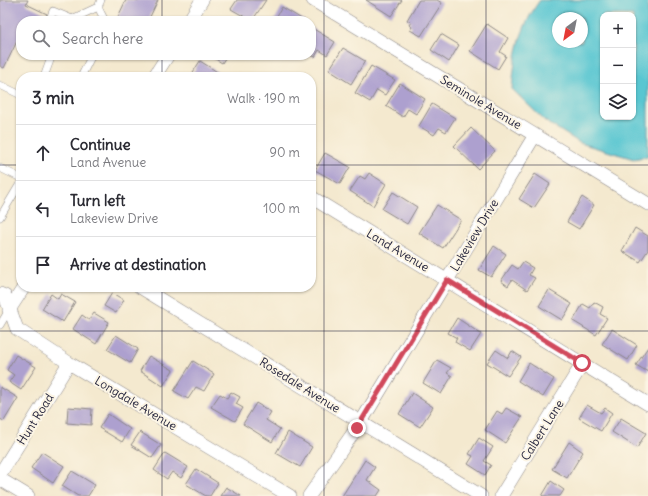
<!DOCTYPE html>
<meta charset="utf-8">
<style>
body{margin:0;font-family:Delius,sans-serif;background:#f7f7f7;color:#2b2b33}
.controls{position:absolute;right:12px;top:12px;display:grid;overflow:hidden;border-radius:8px;box-shadow:0 1px 3px #0004}
.controls button{width:36px;height:36px;display:grid;place-items:center;padding:0;border:0;border-bottom:1px solid #e1e1e2;background:#fff;color:#2b2b33;font:20px sans-serif}
.compass{position:absolute;left:552px;top:12px;width:36px;height:36px;border-radius:50%;background:#fff;box-shadow:0 1px 3px #0004;rotate:212deg}
.stop{position:absolute;width:12px;height:12px;margin:-9px;border:3px solid #d1495b;border-radius:50%;background:#fff}
.stop.end{background:#d1495b;border-color:#fff;box-shadow:0 1px 4px #0008}
.list{margin:0;padding:0;list-style:none}
h2{display:flex;justify-content:space-between;align-items:center;height:52px;margin:0;padding:0 16px;font-size:17px}
h2 small{font-size:13px;font-weight:400;color:#7c7c81}
.list li{display:grid;grid-template-columns:26px 1fr auto;gap:12px;align-items:center;box-sizing:border-box;height:56px;padding:0 16px;border-top:1px solid #e1e1e2}
.list b{display:block;font-size:15px;white-space:nowrap}
.list p{margin:0;font-size:13px;white-space:nowrap;color:#7c7c81}
.list em{font-size:13px;font-style:normal;color:#7c7c81}
.icon{flex:none;width:22px;height:22px;fill:none;stroke:currentColor;stroke-width:2;stroke-linecap:round;stroke-linejoin:round}
.map{position:relative;flex:none;width:648px;height:496px;overflow:hidden}
.search{position:absolute;background:#fff;box-shadow:0 1px 3px #0004;left:16px;top:16px;width:300px;height:44px;display:flex;align-items:center;gap:10px;box-sizing:border-box;padding:0 14px;border-radius:16px;color:#7c7c81;font-size:15px}
.panel{position:absolute;background:#fff;box-shadow:0 1px 3px #0004;left:16px;top:72px;width:300px;height:220px;border-radius:16px}
.map>svg:first-child{display:block}
</style>
<div class="map">
<svg width="648" height="496" viewBox="0 0 648 496">
<rect width="100%" height="100%" fill="#fcf5e5"/>
<filter id="ink" filterUnits="userSpaceOnUse"><feTurbulence type="fractalNoise" baseFrequency=".025" numOctaves="2"/><feDisplacementMap in="SourceGraphic" scale="8" xChannelSelector="R" yChannelSelector="G"/><feConvolveMatrix kernelMatrix="1 2 1 2 8 2 1 2 1" color-interpolation-filters="sRGB"/></filter>
<filter id="wash" filterUnits="userSpaceOnUse"><feTurbulence type="fractalNoise" baseFrequency=".012" numOctaves="4" result="noise"/><feDisplacementMap in="SourceGraphic" scale="16" xChannelSelector="R" yChannelSelector="G"/><feGaussianBlur stdDeviation="0.9" result="paint"/><feColorMatrix in="noise" values="0 0 0 0 0 0 0 0 0 0 0 0 0 0 0 0 0 1.4 0 .05"/><feComposite in="paint" operator="in"/></filter>
<g filter="url(#wash)">
<rect width="100%" height="100%" fill="#f4e9cf"/>
<path fill="#59c6d1" stroke="#3e7486" fill-rule="evenodd" d="M 540,0 L 648,0 L 648,156 L 634,159 L 580,143 L 545,121 L 512,89 C 515,54 519,29 540,0 ZM 603,15 L 633,15 L 633,117 L 603,117 ZM 558,18 L 582,18 L 582,42 L 558,42 Z"/>
<g id="blocks">
<path fill="#ada0cf" d="M 0,0 L 28,0 L 26,4 L 47,14 L 44,21 L 21,21 L 21,33 L 4,68 L 0,66 Z
M 126,0 L 158,0 L 148,21 L 116,21 Z
M 237,0 L 266,0 L 252,21 L 231,9 Z
M 366,0 L 402,0 L 391,16 Z
M 419,0 L 437,0 L 442,3 L 421,36 L 410,30 L 412,27 L 409,25 L 411,22 L 407,20 Z
M 282,7 L 305,21 L 274,21 Z
M 487,24 L 508,38 L 500,52 L 506,56 L 498,69 L 470,51 Z
M 312,28 L 335,42 L 327,55 L 319,50 L 315,57 L 311,55 Z
M 441,34 L 459,45 L 449,62 L 431,50 Z
M 343,48 L 365,61 L 351,84 L 329,70 Z
M 209,55 L 227,55 L 222,63 Z
M 200,61 L 219,73 L 216,77 L 190,77 Z
M 371,66 L 395,80 L 385,95 L 377,90 L 370,102 L 355,93 Z
M 400,83 L 425,99 L 416,114 L 408,109 L 403,117 L 386,106 Z
M 432,104 L 455,118 L 446,132 L 439,128 L 434,135 L 419,126 Z
M 471,128 L 495,151 L 478,169 L 454,146 Z
M 325,153 L 350,167 L 340,184 L 315,170 Z
M 369,173 L 386,184 L 373,206 L 350,191 L 360,176 L 365,179 Z
M 535,174 L 550,184 L 534,208 L 519,199 Z
M 393,192 L 417,207 L 407,224 L 382,209 Z
M 582,197 L 594,205 L 579,229 L 567,222 Z
M 437,205 L 461,220 L 443,248 L 419,233 Z
M 635,228 L 648,236 L 648,250 L 640,262 L 622,251 Z
M 494,246 L 506,254 L 491,277 L 479,270 Z
M 523,262 L 533,268 L 529,275 L 535,278 L 527,290 L 512,280 L 508,286 L 501,281 L 512,265 L 518,269 Z
M 549,290 L 572,304 L 562,320 L 539,306 Z
M 112,293 L 124,300 L 116,313 L 104,306 Z
M 51,294 L 58,299 L 61,294 L 75,302 L 63,322 L 42,309 Z
M 594,302 L 603,307 L 600,314 L 607,318 L 596,335 L 573,321 L 583,304 L 590,308 Z
M 94,313 L 109,322 L 96,344 L 73,329 L 82,315 L 89,320 Z
M 457,318 L 481,334 L 470,351 L 455,342 L 457,338 L 448,333 Z
M 612,329 L 637,345 L 628,360 L 602,344 Z
M 116,335 L 138,349 L 130,363 L 107,349 Z
M 648,347 L 648,372 L 636,365 Z
M 496,350 L 508,358 L 512,351 L 521,357 L 508,376 L 487,363 Z
M 16,355 L 36,367 L 21,390 L 9,382 L 14,375 L 7,370 Z
M 149,356 L 173,370 L 163,386 L 140,371 Z
M 437,360 L 451,368 L 447,373 L 452,376 L 441,394 L 423,383 Z
M 193,361 L 214,374 L 204,391 L 196,387 L 188,399 L 174,391 Z
M 529,363 L 554,379 L 543,397 L 518,381 Z
M 0,387 L 18,398 L 4,421 L 0,419 Z
M 231,392 L 240,397 L 236,404 L 243,408 L 235,421 L 211,407 L 220,394 L 227,398 Z
M 412,393 L 433,407 L 420,427 L 399,414 Z
M 256,403 L 271,412 L 266,420 L 280,429 L 272,442 L 243,424 Z
M 587,405 L 601,413 L 605,408 L 612,413 L 601,431 L 579,418 Z
M 68,407 L 92,409 L 91,425 L 67,423 Z
M 506,408 L 522,417 L 505,443 L 485,430 L 497,411 L 502,414 Z
M 108,414 L 130,429 L 122,442 L 99,428 Z
M 621,418 L 646,433 L 637,448 L 612,432 Z
M 140,432 L 161,445 L 152,458 L 131,445 Z
M 288,432 L 312,447 L 300,467 L 276,453 Z
M 479,438 L 493,447 L 484,461 L 491,465 L 485,475 L 468,464 L 473,456 L 469,454 Z
M 569,442 L 583,452 L 567,478 L 552,469 Z
M 42,452 L 64,466 L 53,483 L 31,468 Z
M 165,453 L 188,467 L 181,478 L 172,472 L 167,479 L 154,470 Z
M 365,460 L 375,467 L 367,480 L 381,490 L 377,496 L 342,496 Z
M 196,469 L 218,483 L 210,496 L 206,496 L 186,484 Z
M 72,471 L 95,485 L 88,496 L 78,496 L 62,486 Z
M 551,481 L 564,490 L 560,496 L 542,496 Z
M 226,487 L 241,496 L 220,496 Z"/>
</g>
</g>
<g filter="url(#ink)">
<use href="#blocks" fill-opacity="0" stroke="#8b8685" stroke-width="1"/>
<g fill="none" stroke-linecap="round" stroke-linejoin="round">
<g stroke="#8b8685" stroke-width="8">
<path id="lane" d="M 98,7 L 105,21
M 49,21 L 53,11 L 72,19 L 98,7 L 101,0
M 44,77 L 52,55
M 81,77 L 92,55
M 0,85 L 21,95
M 0,168 L 21,178
M 0,217 L 21,182
M 0,325 L 9,310"/>
</g>
<g stroke="#8b8685" stroke-width="14">
<path id="street" d="M 313,0 L 648,204
M 189,21 L 202,0
M 154,77 L 168,55
M 311,197 L 648,404
M 140,287 L 481,496
M 0,294 L 5,296 L 17,329 L 69,363 L 290,496
M 9,310 L 24,287
M 0,474 L 69,363
M 0,479 L 28,496
M 309,496 L 361,422 L 535,135
M 501,496 L 583,363"/>
</g>
<use href="#lane" stroke="#fff" stroke-width="7"/>
<use href="#street" stroke="#fff" stroke-width="13"/>
</g>
</g>
<g fill="none" stroke-linecap="round" stroke-linejoin="round" filter="url(#ink)">
<path stroke="#d1495b" stroke-width="5" d="M 357,428 L 447,280 L 582,363"/>
</g>
<path fill="none" stroke="#22223b" stroke-width="1" stroke-opacity="0.55" d="M 162,0 L 162,21M 324,0 L 324,496M 486,0 L 486,496M 162,55 L 162,77M 0,165 L 21,165M 311,165 L 648,165M 162,287 L 162,496M 0,331 L 648,331"/>
<g text-anchor="middle" dominant-baseline="central" stroke-width="4" stroke-linejoin="round" paint-order="stroke">
<g font-size="12" fill="#22223b" stroke="#fcf5e5">
<text transform="translate(481 102) rotate(31)">Seminole Avenue</text>
<text transform="translate(474 235) rotate(-59)">Lakeview Drive</text>
<text transform="translate(398 250) rotate(31)">Land Avenue</text>
<text transform="translate(300 385) rotate(32)">Rosedale Avenue</text>
<text transform="translate(136 403) rotate(31)">Longdale Avenue</text>
<text transform="translate(35 419) rotate(-58)">Hunt Road</text>
<text transform="translate(542 430) rotate(-58)">Calbert Lane</text>
</g>
</g>
</svg>
<div class="controls">
<button>+</button>
<button>−</button>
<button><svg class="icon" aria-label="layers" viewBox="0 0 24 24"><path d="M12 4l9 5-9 5-9-5zM3 14l9 5 9-5"/></svg></button>
</div>
<svg class="compass" viewBox="-18 -18 36 36"><path d="M0-13l5 13h-10z" fill="#e53935"/><path d="M0 13l5-13h-10z" fill="#7c7c81"/></svg>
<div class="stop" style="left:582px;top:363px"></div>
<div class="stop end" style="left:357px;top:428px"></div>
<div class="search"><svg class="icon" aria-label="search" viewBox="0 0 24 24"><circle cx="10" cy="10" r="6"/><path d="M15 15l6 6"/></svg>Search here</div>
<section class="panel">
<h2>3 min<small>Walk · 190 m</small></h2>
<ul class="list">
<li><svg class="icon" aria-label="ahead" viewBox="0 0 24 24"><path d="M12 20V5M6 11l6-6 6 6"/></svg><div><b>Continue</b><p>Land Avenue</p></div><em>90 m</em></li>
<li><svg class="icon" aria-label="left" viewBox="0 0 24 24"><path d="M17 20v-9H6M10 6l-5 5 5 5"/></svg><div><b>Turn left</b><p>Lakeview Drive</p></div><em>100 m</em></li>
<li><svg class="icon" aria-label="arrive" viewBox="0 0 24 24"><path d="M6 21V4h12l-3 4 3 4H6"/></svg><div><b>Arrive at destination</b></div></li>
</ul>
</section>
</div>
